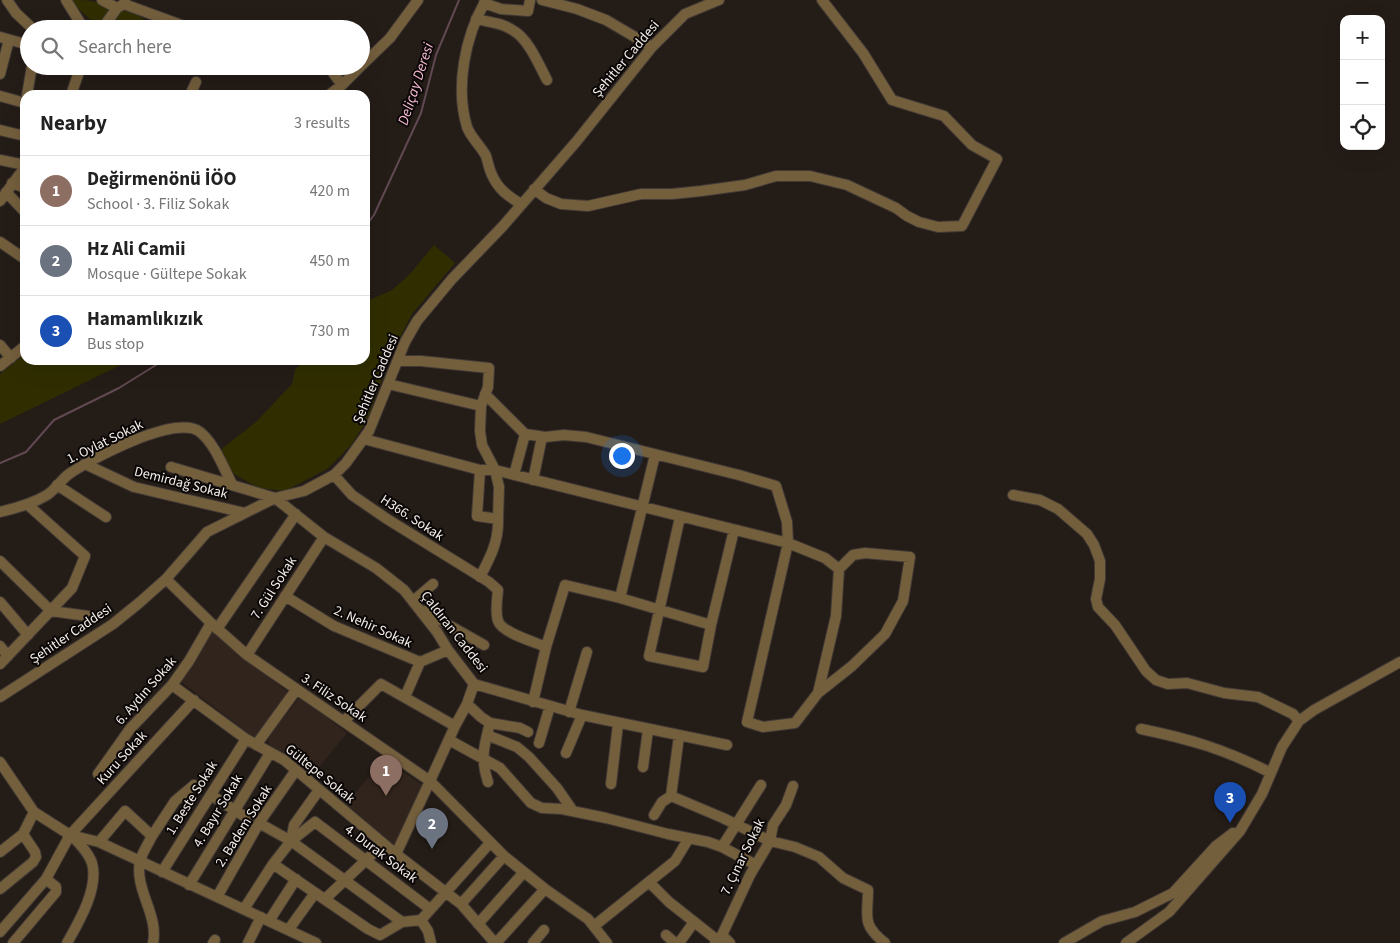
<!DOCTYPE html>
<meta charset="utf-8">
<style>
body{margin:0;font-family:"Source Sans 3",sans-serif;background:#f6f6f6;color:#222}
.controls{position:absolute;right:15px;top:15px;display:grid;overflow:hidden;border-radius:10px;box-shadow:0 5px 20px #0002}
.controls button{width:45px;height:45px;display:grid;place-items:center;padding:0;border:0;border-bottom:1px solid #e0e0e0;background:#fff;color:#222;font:25px sans-serif}
.you{position:absolute;left:621px;top:455px;width:18px;height:18px;margin:-12px;border:4px solid #fff;border-radius:50%;background:#1a73e8;box-shadow:0 0 0 8px #1a73e833}
.badge{display:grid;place-items:center;width:32px;height:32px;border-radius:50%;background:#7c3aed;color:#fff;font-size:16px;font-weight:700}
.pin{position:absolute;translate:-50% -41px;filter:drop-shadow(0 1px 2px #0008)}
.pin::after{content:'';position:absolute;top:26px;width:18px;height:15px;background:inherit;clip-path:polygon(0 0,100% 0,50% 100%)}
.list{margin:0;padding:0;list-style:none}
h2{display:flex;justify-content:space-between;align-items:center;height:65px;margin:0;padding:0 20px;font-size:21px}
h2 small{font-size:16px;font-weight:400;color:#767676}
.list li{display:grid;grid-template-columns:32px 1fr auto;gap:15px;align-items:center;box-sizing:border-box;height:70px;padding:0 20px;border-top:1px solid #e0e0e0}
.list b{display:block;font-size:19px;white-space:nowrap}
.list p{margin:0;font-size:16px;white-space:nowrap;color:#767676}
.list em{font-size:16px;font-style:normal;color:#767676}
.icon{flex:none;width:28px;height:28px;fill:none;stroke:currentColor;stroke-width:2;stroke-linecap:round;stroke-linejoin:round}
.map{position:relative;flex:none;width:1400px;height:943px;overflow:hidden}
.search{position:absolute;background:#fff;box-shadow:0 5px 20px #0002;left:20px;top:20px;width:350px;height:55px;display:flex;align-items:center;gap:12px;box-sizing:border-box;padding:0 18px;border-radius:28px;color:#767676;font-size:19px}
.panel{position:absolute;background:#fff;box-shadow:0 5px 20px #0002;left:20px;top:90px;width:350px;height:275px;border-radius:15px}
.map>svg:first-child{display:block}
</style>
<div class="map">
<svg width="1400" height="943" viewBox="0 0 1400 943">
<rect width="100%" height="100%" fill="#241c17"/>
<path fill="#31241c" d="M 212,630 L 289,693 L 258,737 L 253,737 L 180,681 Z
M 301,698 L 347,733 L 311,777 L 269,744 L 268,738 L 298,699 Z
M 384,759 L 424,786 L 393,847 L 345,805 Z"/>
<path fill="#302e01" d="M 72,0 C 85,0 102,0 110,11 L 99,27 L 76,7 Z
M 125,10 L 137,14 L 155,29 L 107,29 L 118,13 Z
M 434,245 L 455,263 L 412,314 L 390,357 L 367,420 L 351,445 L 327,469 L 285,491 L 259,488 L 232,473 L 219,451 L 256,422 L 292,384 L 295,370 L 303,360 L 365,360 L 365,302 L 392,290 L 410,274 Z
M 25,354 L 25,360 L 131,360 L 0,424 L 0,374 Z"/>
<g fill="none" stroke-linecap="round" stroke-linejoin="round">
<path stroke="#614953" stroke-width="2" d="M 365,227 L 374,215 L 421,113 L 436,55 L 459,0
M 0,463 L 26,452 L 54,420 L 119,388 L 164,360"/>
<g stroke="#413935" stroke-width="12">
<path id="minor" d="M 7,0 L 16,13 L 33,29
M 66,0 L 84,29
M 102,0 L 117,8
M 486,0 C 465,36 455,87 467,127 C 471,138 481,146 486,156 C 488,162 489,169 492,175 C 498,189 508,196 521,204
M 542,0 L 577,9 L 606,20 L 652,47
M 484,3 L 501,9 L 528,11 L 530,0
M 124,4 L 192,29
M 476,19 C 489,22 503,23 514,31 C 529,40 539,65 547,80
M 102,29 L 117,8 L 124,4 L 125,0
M 0,37 L 29,45
M 328,66 L 342,85
M 361,66 L 390,38 L 418,0
M 0,74 L 9,40
M 27,95 L 32,66
M 71,95 L 81,66
M 190,95 L 196,82
M 329,95 L 342,85 L 361,66
M 0,96 L 25,103
M 0,130 L 25,136
M 0,160 L 25,165
M 12,183 L 25,188
M 534,189 L 546,198 L 561,204 L 588,206 L 641,194 L 672,194 L 701,191 L 745,185 L 776,176 L 810,176 L 847,185 L 896,208 L 907,216 L 919,222 L 938,227 L 962,226 L 997,159 L 972,145 L 944,116 L 892,100 L 863,53 L 822,0
M 6,192 L 25,212
M 0,201 L 25,167
M 0,242 L 22,257
M 0,345 L 11,358
M 398,361 L 421,361 L 489,368 L 488,387 L 481,406 L 480,431 L 482,445 L 495,470 L 499,487 L 498,519
M 0,366 L 25,346
M 388,384 L 481,406
M 364,439 L 480,470 L 477,516 L 498,519 C 499,541 490,558 480,577
M 85,464 L 134,487 L 245,513
M 171,467 L 275,498 L 324,537 L 376,568 L 404,590 L 437,632 L 448,650 L 474,684 L 582,715 L 727,745
M 480,470 L 495,470 L 788,543 L 825,558 L 839,569 L 836,616 L 818,693 L 795,723 L 763,727 L 747,722 L 788,543 L 787,522 L 776,486 L 739,475 L 586,437 L 564,435 L 545,437 L 525,434 L 485,394
M 334,475 L 352,495 L 387,519 L 489,582 L 498,590 C 497,599 495,612 498,621 C 502,633 535,642 546,647
M 514,475 L 525,434
M 533,480 L 542,437
M 57,485 L 106,517
M 1013,495 L 1040,500 L 1058,509 L 1087,534 L 1094,545 L 1100,561 L 1100,579 L 1096,599 L 1098,607 L 1115,625 L 1146,671 L 1156,680 L 1168,684 L 1187,683 L 1224,693 L 1258,697 L 1293,714 L 1299,721
M 0,512 C 17,508 32,504 47,495 C 55,490 61,480 69,474 C 91,459 177,413 200,432 C 215,444 223,467 232,484
M 680,517 L 649,656 L 703,667 L 711,625
M 0,561 L 51,611 L 88,616
M 166,579 L 211,623 L 247,655 L 430,781 L 396,854
M 285,596 L 334,626 L 420,662 L 405,697
M 620,598 L 711,625 L 734,530
M 413,601 L 433,584
M 0,602 L 28,635
M 424,611 L 484,645
M 217,629 L 296,514
M 0,646 L 8,656
M 247,655 L 324,537
M 420,662 L 448,650
M 0,664 L 72,588 L 85,556 L 28,505
M 172,685 L 246,739 L 284,760 L 396,854 L 461,904 L 495,943
M 818,693 L 852,666 L 885,634 L 903,601 L 910,557 L 865,553 L 853,555 L 839,569
M 0,697 L 113,624 L 139,603 L 166,579 L 207,532 L 275,498 L 304,491 L 334,475 L 346,463 L 369,431 L 405,342 L 417,321 L 452,279 L 503,226 L 576,142 L 652,47 L 685,14 L 719,0
M 533,702 L 546,647 L 565,585 L 620,598 L 655,455
M 467,704 L 481,717 L 490,723 C 484,746 480,758 488,782
M 569,712 L 587,652
M 344,721 L 381,684 L 455,726 L 467,704 L 474,684
M 490,723 L 520,728 L 528,732
M 455,726 L 430,781 L 504,856 L 545,889 L 588,919 L 607,943
M 1141,729 C 1190,739 1227,750 1271,773
M 487,735 L 517,747 L 529,757 L 557,788 L 573,811
M 449,740 L 500,768 L 531,803 L 542,808 L 562,809 L 606,818 L 668,834 L 708,842 L 722,847 L 756,865
M 539,743 L 550,706
M 256,745 L 296,690
M 566,753 L 582,715
M 0,762 L 34,812 L 70,835 L 99,842 L 316,943
M 643,767 L 648,730
M 98,774 L 130,729 L 172,685 L 189,661 L 211,623
M 611,784 L 618,724
M 211,795 L 247,818
M 671,796 L 723,818 L 770,841 L 795,847 L 819,857 L 843,878 L 868,890 C 868,917 861,924 885,943
M 671,796 L 679,736
M 654,815 L 662,802 L 671,796
M 259,823 L 291,841 L 402,922
M 152,836 L 175,801 L 194,785
M 291,841 L 294,825 L 319,790
M 99,842 L 125,811 L 152,836 C 148,844 142,853 140,861 C 134,889 159,915 153,943
M 722,847 L 761,785
M 0,852 L 23,834 L 34,812
M 273,864 L 368,929 L 380,935
M 162,872 L 246,739
M 649,882 L 669,902 L 717,940
M 189,885 L 270,753
M 0,889 L 33,862 L 36,857 L 35,852 L 23,834
M 217,897 L 259,823 L 296,770
M 325,899 L 383,844
M 461,904 L 504,856
M 244,909 L 273,864 L 291,841 L 315,822 L 430,909
M 421,920 L 490,843
M 269,921 L 296,879
M 478,924 L 524,872
M 594,926 L 675,861 L 689,838
M 289,929 L 315,893
M 0,932 L 46,879 L 70,835 L 194,700
M 380,935 L 402,922 L 421,920 L 428,931 L 431,943
M 666,935 L 675,943
M 722,935 L 730,943
M 13,943 L 56,892 L 56,887 L 46,879
M 67,943 C 79,922 99,888 92,863 C 88,852 79,843 71,835
M 213,943 L 215,940
M 248,943 L 261,917
M 496,943 L 545,889
M 533,943 L 544,930
M 679,943 L 694,922
M 715,943 L 722,935 L 750,875 L 770,841 L 773,825 L 786,805 L 793,786
M 1064,943 L 1102,921 L 1135,912 L 1173,893 L 1216,846 L 1233,833
M 1126,943 L 1169,912 L 1240,831 L 1262,794 L 1282,747 L 1299,721 L 1314,710 L 1400,662"/>
</g>
<use href="#minor" stroke="#745f3d" stroke-width="10"/>
</g>
<g text-anchor="middle" dominant-baseline="central" stroke-width="4" stroke-linejoin="round" paint-order="stroke">
<g font-size="14" fill="#f4eeeb" stroke="#0a0706">
<text transform="translate(626 59) rotate(-50)">Şehitler Caddesi</text>
<text transform="translate(376 379) rotate(-67)">Şehitler Caddesi</text>
<text transform="translate(105 442) rotate(-26)">1. Oylat Sokak</text>
<text transform="translate(181 483) rotate(14)">Demirdağ Sokak</text>
<text transform="translate(412 518) rotate(33)">H366. Sokak</text>
<text transform="translate(274 588) rotate(-57)">7. Gül Sokak</text>
<text transform="translate(373 627) rotate(24)">2. Nehir Sokak</text>
<text transform="translate(454 632) rotate(52)">Çaldıran Caddesi</text>
<text transform="translate(71 634) rotate(-34)">Şehitler Caddesi</text>
<text transform="translate(146 691) rotate(-49)">6. Aydın Sokak</text>
<text transform="translate(334 698) rotate(34)">3. Filiz Sokak</text>
<text transform="translate(122 758) rotate(-48)">Kuru Sokak</text>
<text transform="translate(320 774) rotate(39)">Gültepe Sokak</text>
<text transform="translate(192 798) rotate(-58)">1. Beste Sokak</text>
<text transform="translate(218 811) rotate(-59)">4. Bayır Sokak</text>
<text transform="translate(244 826) rotate(-58)">2. Badem Sokak</text>
<text transform="translate(381 854) rotate(37)">4. Durak Sokak</text>
<text transform="translate(743 857) rotate(-64)">7. Çınar Sokak</text>
</g>
<g font-size="15" font-style="italic" fill="#f8bdd5" stroke="#0a0706">
<text transform="translate(416 84) rotate(-72)">Deliçay Deresi</text>
</g>
</g>
</svg>
<div class="controls">
<button>+</button>
<button>−</button>
<button><svg class="icon" aria-label="locate" viewBox="0 0 24 24"><circle cx="12" cy="12" r="6"/><path d="M12 2v4M12 18v4M2 12h4M18 12h4"/></svg></button>
</div>
<div class="you"></div>
<div class="pin badge" style="left:386px;top:796px;background:#8d6e63">1</div>
<div class="pin badge" style="left:432px;top:849px;background:#6b7280">2</div>
<div class="pin badge" style="left:1230px;top:823px;background:#1a4fb4">3</div>
<div class="search"><svg class="icon" aria-label="search" viewBox="0 0 24 24"><circle cx="10" cy="10" r="6"/><path d="M15 15l6 6"/></svg>Search here</div>
<section class="panel">
<h2>Nearby<small>3 results</small></h2>
<ul class="list">
<li><span class="badge" style="background:#8d6e63">1</span><div><b>Değirmenönü İÖO</b><p>School · 3. Filiz Sokak</p></div><em>420 m</em></li>
<li><span class="badge" style="background:#6b7280">2</span><div><b>Hz Ali Camii</b><p>Mosque · Gültepe Sokak</p></div><em>450 m</em></li>
<li><span class="badge" style="background:#1a4fb4">3</span><div><b>Hamamlıkızık</b><p>Bus stop</p></div><em>730 m</em></li>
</ul>
</section>
</div>
